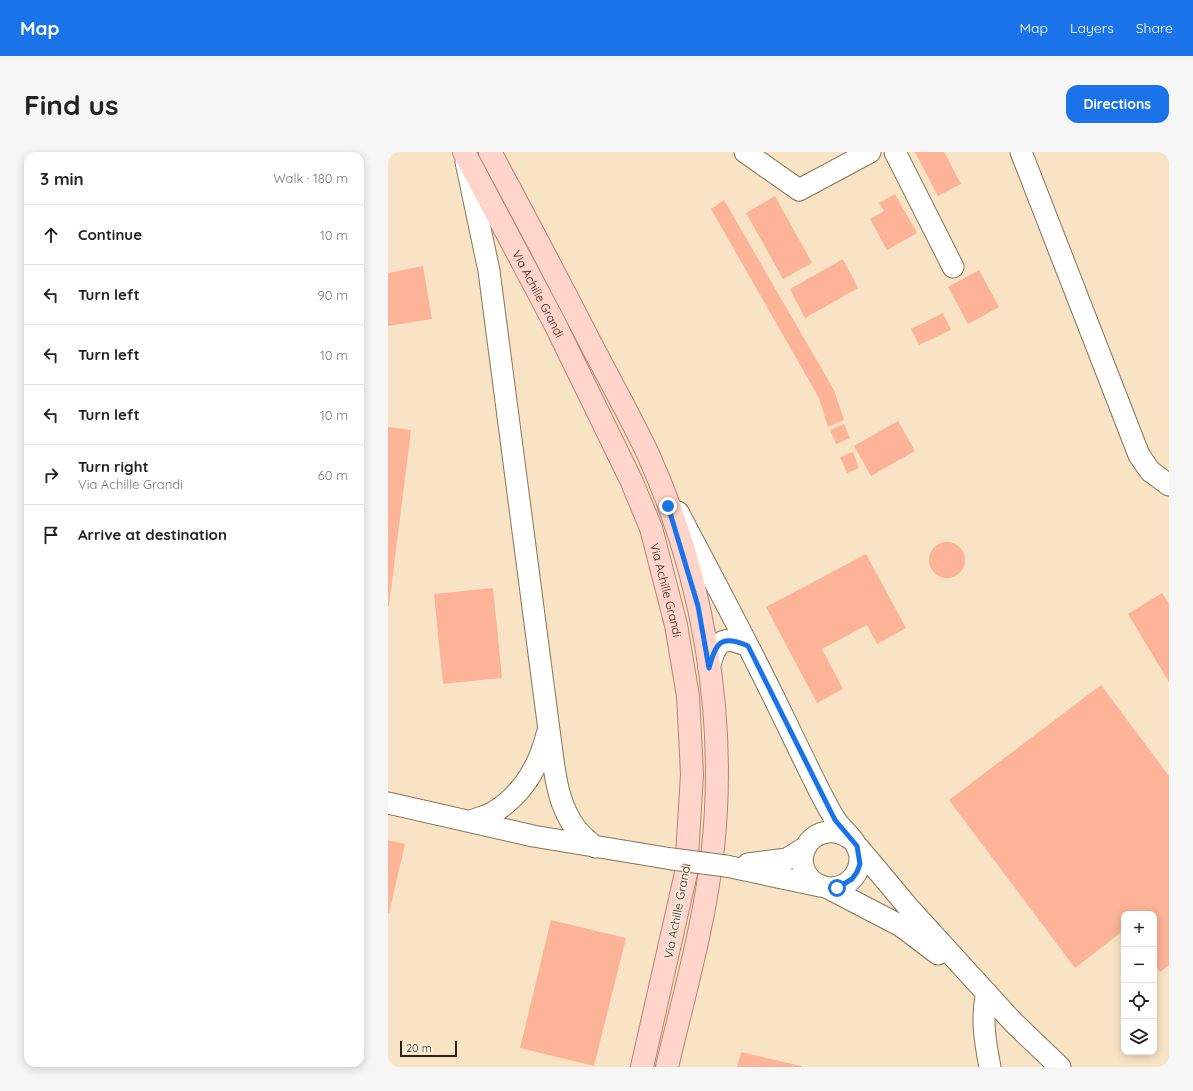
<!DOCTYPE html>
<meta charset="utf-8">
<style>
body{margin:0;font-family:Quicksand,sans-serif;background:#f6f6f6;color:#222}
.controls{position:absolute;right:12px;bottom:12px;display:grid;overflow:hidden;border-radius:8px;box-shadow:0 2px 10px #0003}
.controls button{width:36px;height:36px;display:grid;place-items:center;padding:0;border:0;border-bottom:1px solid #e0e0e0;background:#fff;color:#222;font:20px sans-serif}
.scale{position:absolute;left:12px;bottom:10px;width:57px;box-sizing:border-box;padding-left:4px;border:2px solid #2a2216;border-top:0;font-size:11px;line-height:14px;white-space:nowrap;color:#2a2216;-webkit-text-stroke:3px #fef1df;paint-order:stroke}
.stop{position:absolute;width:12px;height:12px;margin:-9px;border:3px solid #1a73e8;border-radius:50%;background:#fff}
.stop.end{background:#1a73e8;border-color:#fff;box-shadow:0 1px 4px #0008}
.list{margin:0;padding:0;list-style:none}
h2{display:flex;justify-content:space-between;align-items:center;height:52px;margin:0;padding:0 16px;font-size:17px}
h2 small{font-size:13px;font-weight:400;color:#767676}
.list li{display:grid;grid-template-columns:26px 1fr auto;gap:12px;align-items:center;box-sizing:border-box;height:60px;padding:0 16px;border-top:1px solid #e0e0e0}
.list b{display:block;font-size:15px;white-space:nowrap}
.list p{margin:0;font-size:13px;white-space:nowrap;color:#767676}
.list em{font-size:13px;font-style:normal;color:#767676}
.icon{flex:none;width:22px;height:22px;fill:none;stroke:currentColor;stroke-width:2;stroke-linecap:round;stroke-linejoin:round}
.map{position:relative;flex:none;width:781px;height:915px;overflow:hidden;border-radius:12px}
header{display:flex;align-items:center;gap:24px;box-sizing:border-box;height:56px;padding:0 20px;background:#1a73e8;color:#fff}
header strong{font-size:19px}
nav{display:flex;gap:22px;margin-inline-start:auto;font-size:14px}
.intro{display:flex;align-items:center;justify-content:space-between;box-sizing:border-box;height:96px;padding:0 24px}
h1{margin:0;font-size:28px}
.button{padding:10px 18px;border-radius:12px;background:#1a73e8;color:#fff;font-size:14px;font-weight:700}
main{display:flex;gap:24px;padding:0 24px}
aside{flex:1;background:#fff;border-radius:12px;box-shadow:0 2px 10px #0003}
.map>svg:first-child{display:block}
</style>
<header>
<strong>Map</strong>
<nav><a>Map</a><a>Layers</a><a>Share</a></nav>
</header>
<div class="intro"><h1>Find us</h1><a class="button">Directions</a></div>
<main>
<aside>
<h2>3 min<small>Walk · 180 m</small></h2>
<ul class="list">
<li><svg class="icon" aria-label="ahead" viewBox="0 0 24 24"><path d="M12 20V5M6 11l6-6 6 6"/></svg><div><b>Continue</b></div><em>10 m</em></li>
<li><svg class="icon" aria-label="left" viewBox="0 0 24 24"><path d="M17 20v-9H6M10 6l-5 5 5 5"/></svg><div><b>Turn left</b></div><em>90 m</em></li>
<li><svg class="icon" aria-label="left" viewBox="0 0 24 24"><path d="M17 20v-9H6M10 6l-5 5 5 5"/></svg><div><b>Turn left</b></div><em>10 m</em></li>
<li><svg class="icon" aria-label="left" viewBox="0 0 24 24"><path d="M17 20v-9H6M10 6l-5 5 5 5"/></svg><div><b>Turn left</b></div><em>10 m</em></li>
<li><svg class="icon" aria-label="right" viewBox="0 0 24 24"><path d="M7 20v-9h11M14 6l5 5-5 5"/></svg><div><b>Turn right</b><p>Via Achille Grandi</p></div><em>60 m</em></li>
<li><svg class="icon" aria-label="arrive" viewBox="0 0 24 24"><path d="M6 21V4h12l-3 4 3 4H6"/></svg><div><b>Arrive at destination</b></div></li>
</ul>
</aside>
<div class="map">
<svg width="781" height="915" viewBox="0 0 781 915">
<rect width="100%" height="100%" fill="#f8e3c4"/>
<path fill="#fcb397" d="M 527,0 L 556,0 L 573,32 L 550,44 Z
M 507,42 L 529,81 L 499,98 L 482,67 L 496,59 L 491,51 Z
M 387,44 L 424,111 L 395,127 L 358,61 Z
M 336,48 L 446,238 L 456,268 L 440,275 L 431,246 L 323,57 Z
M 455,107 L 470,136 L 417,166 L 402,137 Z
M 35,114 L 44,167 L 0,174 L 0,121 Z
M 591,118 L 611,155 L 580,172 L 560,135 Z
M 555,161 L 563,178 L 531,193 L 523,177 Z
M 510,269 L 527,299 L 483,324 L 466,294 Z
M 456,272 L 462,286 L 448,292 L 442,278 Z
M 0,275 L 23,278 L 1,454 L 0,454 Z
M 465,300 L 471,316 L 459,321 L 452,305 Z
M541 408a18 18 0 1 1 36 0a18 18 0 1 1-36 0Z
M 478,402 L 518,476 L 489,492 L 479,473 L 434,497 L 455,537 L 429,551 L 378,455 Z
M 105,436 L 114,526 L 55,532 L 46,442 Z
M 774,441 L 781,452 L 781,530 L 740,462 Z
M 713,533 L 781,624 L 781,813 L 772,820 L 766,812 L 766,762 L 736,762 L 736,778 L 687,816 L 561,648 Z
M 0,688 L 17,692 L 1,761 L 0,761 Z
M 163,768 L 238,786 L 206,914 L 132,896 Z
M 353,900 L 413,914 L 413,915 L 349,915 Z"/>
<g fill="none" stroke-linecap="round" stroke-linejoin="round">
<g stroke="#877458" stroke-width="23">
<path id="minor" d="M 357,0 L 411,38 L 482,0
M 507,0 L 565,115
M 633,0 L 751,303 L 762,319 L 781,333
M 78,10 L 101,119 L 161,578 C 166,611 167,651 189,678 C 194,684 201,690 207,695
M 290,360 C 313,404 337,449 360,494 C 385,542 408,592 432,640 C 437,649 441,658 447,667 C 454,679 470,688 472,704 C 473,721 461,735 444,736 C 437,736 430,733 424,729 C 398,705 429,663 463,687
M 321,516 C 328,490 333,482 360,494
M 0,651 L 145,684 L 284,707
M 83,669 C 90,666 99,664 106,660 C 135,642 151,614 159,582
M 469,694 L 521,756 L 625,870 L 672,915
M 360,712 L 399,707 L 418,695
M 338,714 L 432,734
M 440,736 L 513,774 L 550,802
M 599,841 C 593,865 597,890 602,915"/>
</g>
<g stroke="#b48475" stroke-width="24">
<g id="major">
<path id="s1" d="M 76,0 L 167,172 L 243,328 L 263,376 L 288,473 L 300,544 L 304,622 L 298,721 L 254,915"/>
<path d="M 102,0 C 136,63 169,126 202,190 C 221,227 242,264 260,302 C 315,424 339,563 325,696 C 317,770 296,843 279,915"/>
</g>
</g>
<use href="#minor" stroke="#fff" stroke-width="21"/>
<use href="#major" stroke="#ffd5cb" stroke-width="22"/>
<g stroke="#877458" stroke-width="23" stroke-linecap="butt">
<path id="minor-bridge" d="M 284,707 L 338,714"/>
</g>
<use href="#minor-bridge" stroke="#fff" stroke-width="21"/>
</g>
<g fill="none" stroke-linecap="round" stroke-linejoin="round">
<path stroke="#1a73e8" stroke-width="5" d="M 280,354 L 310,454 L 321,516 C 328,490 333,482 360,494 L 447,668 L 469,694 L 472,712 L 469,720 L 464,727 L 449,736"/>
</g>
<g text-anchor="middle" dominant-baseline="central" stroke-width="3" stroke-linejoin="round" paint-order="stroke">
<g font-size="12" fill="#2a2216" stroke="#fef1df">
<text stroke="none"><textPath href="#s1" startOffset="160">Via Achille Grandi</textPath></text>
<text stroke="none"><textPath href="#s1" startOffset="484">Via Achille Grandi</textPath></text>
<text transform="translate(289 759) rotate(-79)">Via Achille Grandi</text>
</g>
</g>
</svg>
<div class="controls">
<button>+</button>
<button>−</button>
<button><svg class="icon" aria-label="locate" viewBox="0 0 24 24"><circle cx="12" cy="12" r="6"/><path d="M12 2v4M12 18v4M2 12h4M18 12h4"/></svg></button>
<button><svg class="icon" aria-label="layers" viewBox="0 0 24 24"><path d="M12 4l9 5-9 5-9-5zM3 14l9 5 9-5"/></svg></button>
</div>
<div class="scale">20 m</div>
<div class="stop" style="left:449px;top:736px"></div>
<div class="stop end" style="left:280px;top:354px"></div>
</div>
</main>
